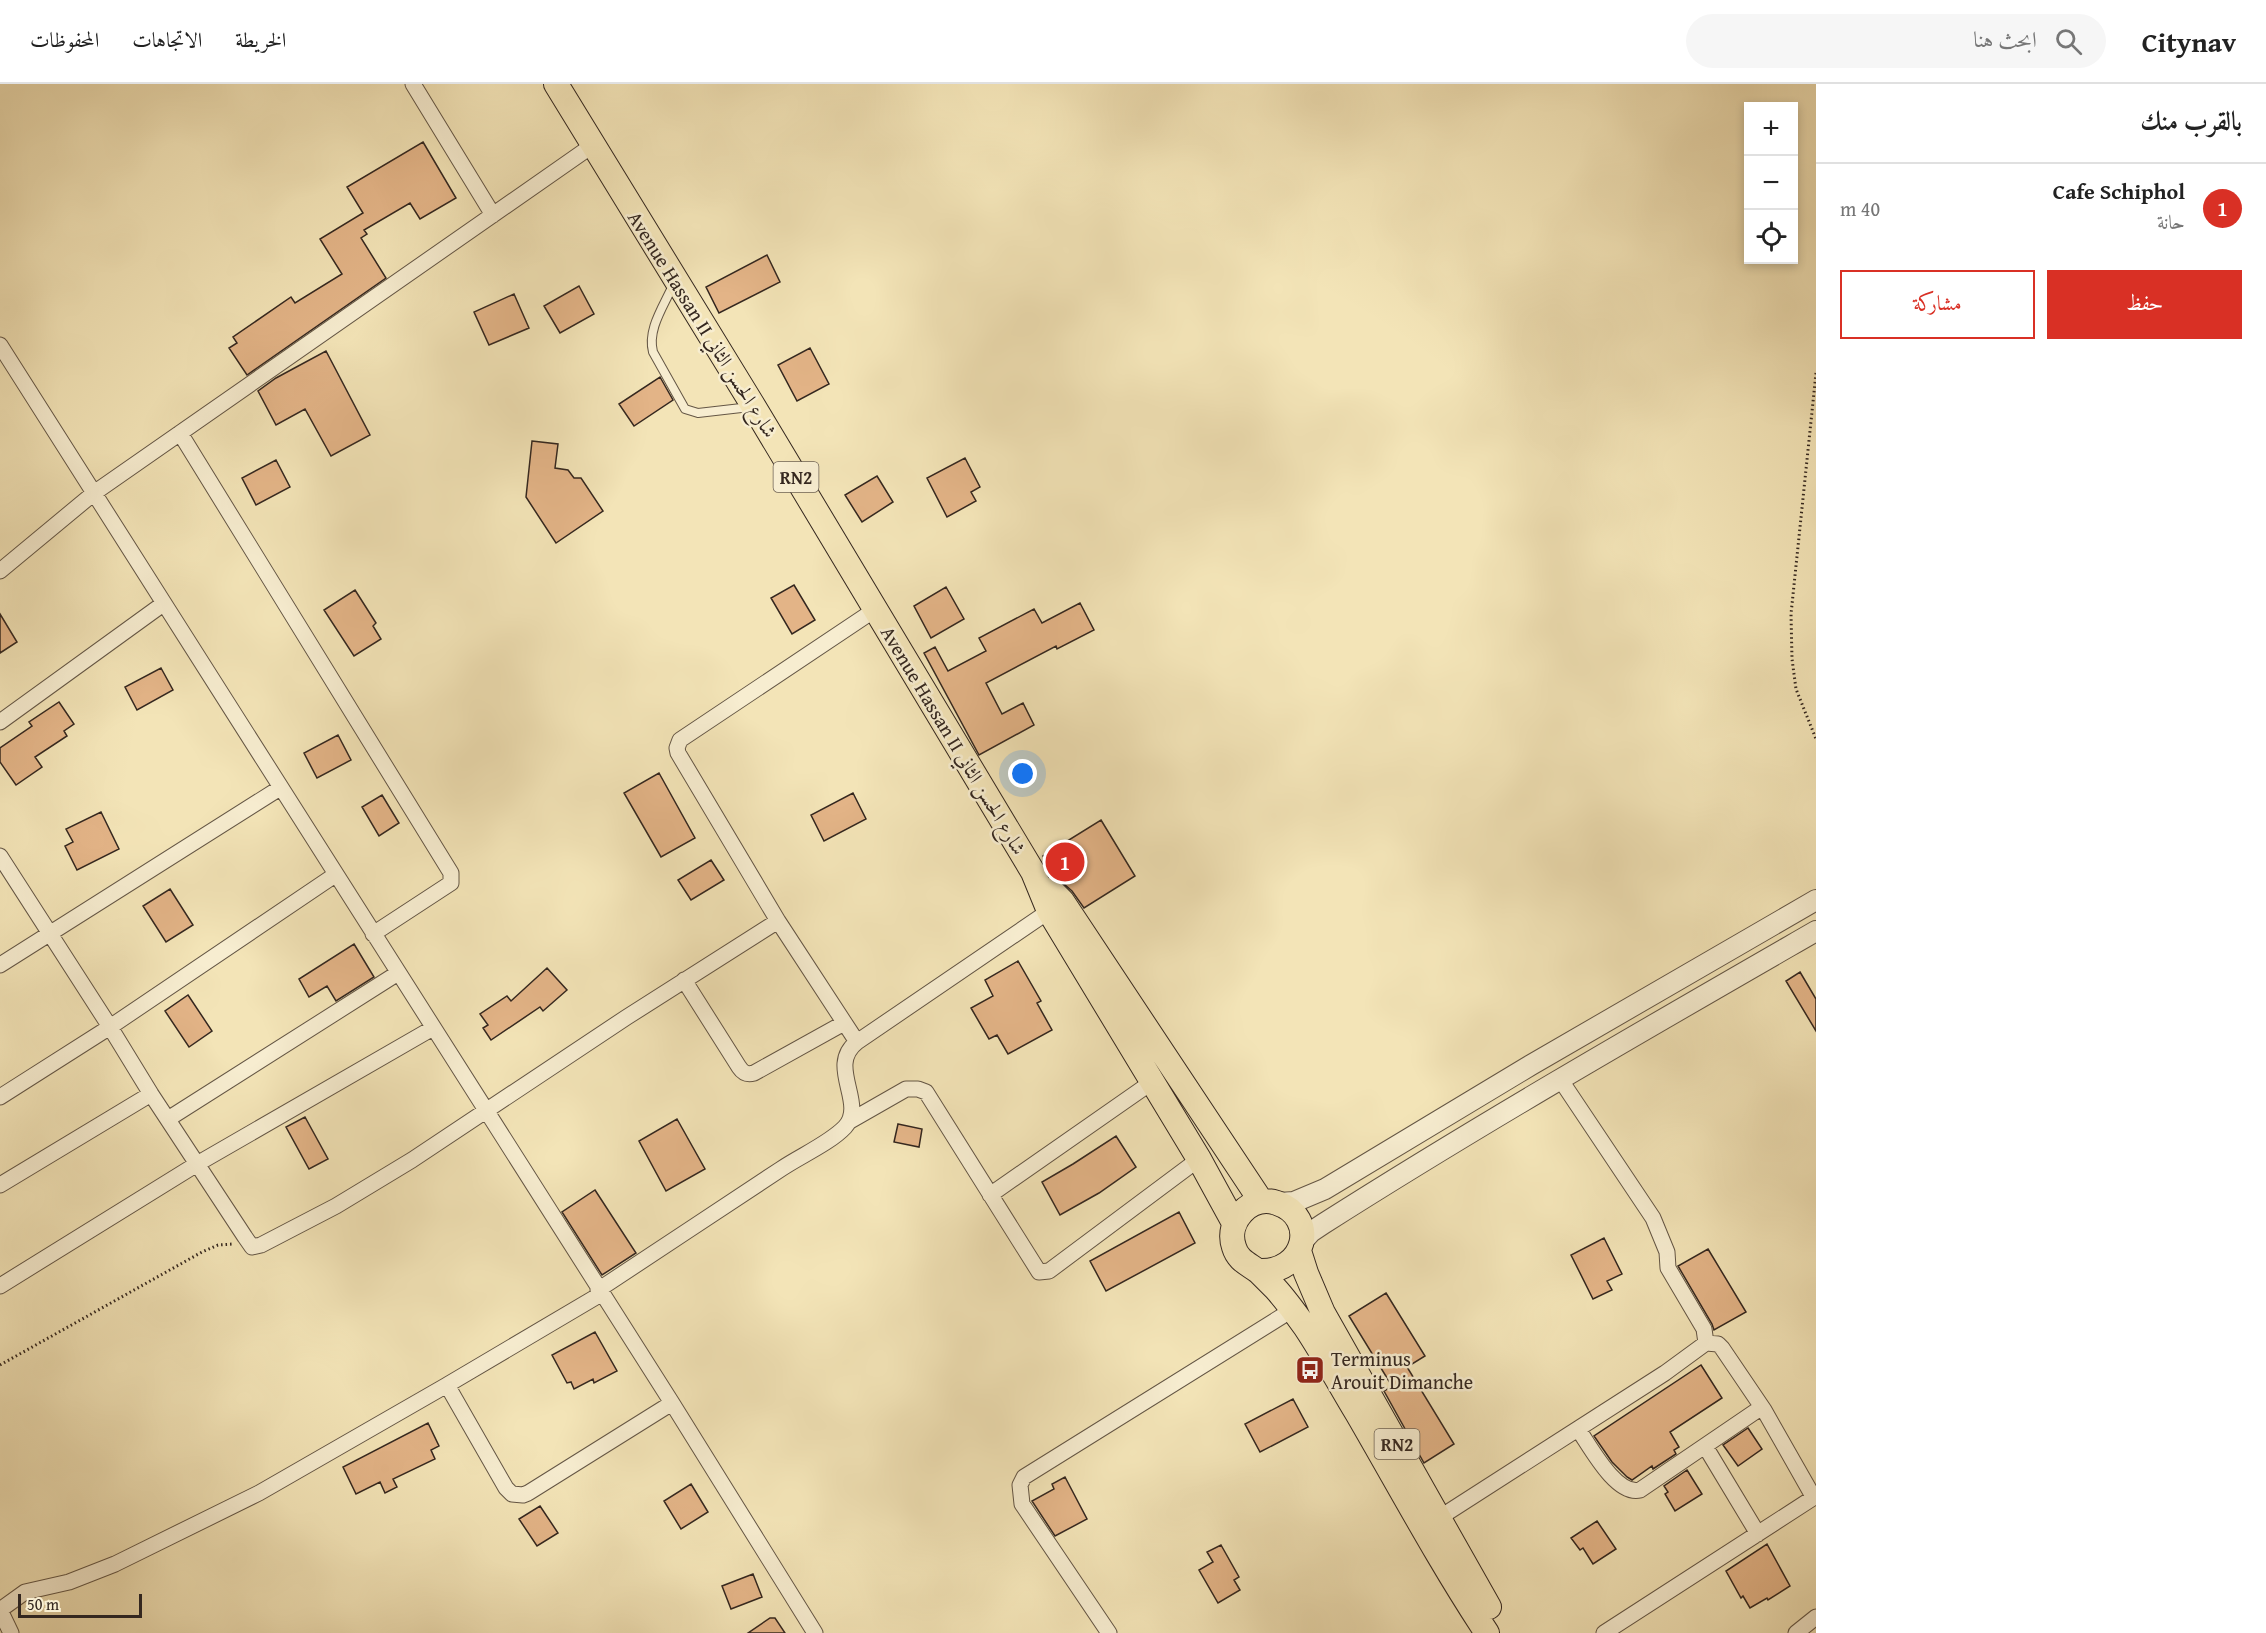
<!DOCTYPE html>
<html lang="ar">
<meta charset="utf-8">
<style>
body{margin:0;font-family:"Gentium Book Plus",Amiri,serif;background:#f6f6f6;color:#222;direction:rtl}
.controls{position:absolute;right:18px;top:18px;display:grid;overflow:hidden;border-radius:0px;box-shadow:0 3px 9px #0003}
.controls button{width:54px;height:54px;display:grid;place-items:center;padding:0;border:0;border-bottom:2px solid #e0e0e0;background:#fff;color:#222;font:30px sans-serif}
.scale{position:absolute;left:18px;bottom:15px;width:124px;box-sizing:border-box;padding-left:6px;border:3px solid #34271f;border-top:0;font-size:16px;line-height:21px;white-space:nowrap;color:#34271f;-webkit-text-stroke:4px #f7edd0;paint-order:stroke}
.you{position:absolute;left:1023px;top:690px;width:21px;height:21px;margin:-15px;border:4px solid #fff;border-radius:50%;background:#1a73e8;box-shadow:0 0 0 9px #1a73e833}
.badge{display:grid;place-items:center;width:39px;height:39px;border-radius:50%;background:#d93025;color:#fff;font-size:20px;font-weight:700}
.pin{position:absolute;translate:-50% -50%;border:3px solid #fff;box-shadow:0 2px 6px #0006}
.list{margin:0;padding:0;list-style:none}
h2{display:flex;justify-content:space-between;align-items:center;height:78px;margin:0;padding:0 24px;font-size:26px}
h2 small{font-size:20px;font-weight:400;color:#767676}
.list li{display:grid;grid-template-columns:39px 1fr auto;gap:18px;align-items:center;box-sizing:border-box;height:90px;padding:0 24px;border-top:2px solid #e0e0e0}
.list b{display:block;font-size:22px;white-space:nowrap}
.list p{margin:0;font-size:20px;white-space:nowrap;color:#767676}
.list em{font-size:20px;font-style:normal;color:#767676}
.actions{display:flex;gap:12px;padding:18px 24px}
.actions a{flex:1;padding:14px 0;border:2px solid #d93025;border-radius:0px;text-align:center;font-size:21px;color:#d93025}
.actions .main{background:#d93025;color:#fff}
.icon{flex:none;width:33px;height:33px;fill:none;stroke:currentColor;stroke-width:2;stroke-linecap:round;stroke-linejoin:round}
.map{position:relative;flex:none;width:1816px;height:1549px;overflow:hidden;direction:ltr}
header{display:flex;align-items:center;gap:36px;box-sizing:border-box;height:84px;padding:0 30px;background:#fff;border-bottom:2px solid #e0e0e0}
header strong{font-size:28px}
nav{display:flex;gap:33px;margin-inline-start:auto;font-size:21px}
.search{width:420px;height:54px;background:#f6f6f6;display:flex;align-items:center;gap:15px;box-sizing:border-box;padding:0 21px;border-radius:33px;color:#767676;font-size:22px}
main{display:flex}
aside{flex:1;background:#fff}
.map>svg:first-child{display:block}
</style>
<header>
<strong>Citynav</strong>
<div class="search"><svg class="icon" aria-label="search" viewBox="0 0 24 24"><circle cx="10" cy="10" r="6"/><path d="M15 15l6 6"/></svg>ابحث هنا</div>
<nav><a>الخريطة</a><a>الاتجاهات</a><a>المحفوظات</a></nav>
</header>
<main>
<aside>
<h2>بالقرب منك<small></small></h2>
<ul class="list">
<li><span class="badge">1</span><div><b>Cafe Schiphol</b><p>حانة</p></div><em>40 m</em></li>
</ul>
<div class="actions"><a class="main">حفظ</a><a>مشاركة</a></div>
</aside>
<div class="map">
<svg width="1816" height="1549" viewBox="0 0 1816 1549">
<rect width="100%" height="100%" fill="#f3e4b7"/>
<filter id="stains"><feTurbulence type="fractalNoise" baseFrequency=".00333" numOctaves="4"/><feColorMatrix values="0 0 0 0 .2 0 0 0 0 .09 0 0 0 0 .02 0 0 0 .5 -.17"/></filter>
<radialGradient id="worn" r=".72"><stop offset=".6" stop-color="#630" stop-opacity="0"/><stop offset="1" stop-color="#630" stop-opacity=".3"/></radialGradient>
<path fill="#e3b487" stroke="#34271f" stroke-width="1.5" d="M 423,58 L 456,114 L 420,135 L 410,119 L 364,146 L 367,150 L 361,154 L 386,194 L 247,291 L 229,264 L 237,259 L 233,253 L 291,213 L 295,219 L 342,190 L 320,155 L 363,129 L 347,103 Z
M 767,171 L 780,198 L 719,229 L 706,203 Z
M 579,202 L 594,230 L 560,249 L 544,222 Z
M 514,210 L 529,244 L 489,261 L 474,228 Z
M 810,264 L 829,300 L 797,317 L 778,281 Z
M 326,267 L 370,351 L 331,372 L 305,325 L 276,341 L 258,307 L 276,294 Z
M 660,293 L 673,316 L 634,342 L 619,320 Z
M 532,357 L 558,360 L 555,384 L 568,386 L 574,394 L 581,394 L 603,427 L 556,459 L 526,413 Z
M 965,374 L 980,403 L 971,408 L 976,417 L 947,433 L 927,394 Z
M 276,376 L 290,403 L 256,421 L 242,394 Z
M 877,392 L 893,418 L 862,438 L 845,411 Z
M 794,501 L 815,536 L 792,550 L 771,514 Z
M 946,503 L 964,535 L 931,554 L 914,522 Z
M 355,506 L 376,539 L 373,542 L 381,555 L 354,572 L 324,526 Z
M 1080,519 L 1094,546 L 1057,565 L 1056,562 L 986,599 L 1002,630 L 1023,619 L 1034,641 L 979,671 L 924,569 L 935,563 L 948,587 L 986,567 L 979,554 L 1034,525 L 1042,539 Z
M 0,530 L 17,558 L 0,569 Z
M 161,584 L 173,606 L 137,626 L 125,603 Z
M 59,618 L 74,640 L 64,647 L 67,652 L 35,673 L 42,683 L 16,701 L 0,678 L 0,664 L 32,642 L 29,638 Z
M 338,651 L 351,676 L 317,694 L 304,669 Z
M 659,689 L 695,754 L 661,773 L 624,709 Z
M 853,709 L 866,735 L 824,757 L 811,731 Z
M 382,711 L 399,739 L 379,752 L 362,723 Z
M 101,728 L 119,765 L 77,786 L 65,762 L 73,758 L 66,745 Z
M 1101,736 L 1135,792 L 1084,824 L 1072,807 L 1056,793 L 1043,772 Z
M 711,776 L 724,796 L 691,816 L 678,796 Z
M 170,805 L 193,841 L 166,858 L 143,822 Z
M 354,860 L 374,893 L 336,917 L 327,902 L 309,913 L 299,895 Z
M 1018,877 L 1041,917 L 1037,919 L 1052,946 L 1008,970 L 997,951 L 989,955 L 971,924 L 993,912 L 985,896 Z
M 547,884 L 567,906 L 543,927 L 540,923 L 491,956 L 483,944 L 488,941 L 480,930 L 507,912 L 511,917 Z
M 1800,888 L 1816,915 L 1816,947 L 1786,897 Z
M 188,911 L 212,947 L 189,963 L 165,927 Z
M 305,1033 L 328,1075 L 309,1085 L 286,1043 Z
M 677,1035 L 705,1085 L 666,1107 L 639,1057 Z
M 898,1040 L 922,1045 L 919,1063 L 894,1058 Z
M 1116,1052 L 1136,1083 L 1099,1109 L 1060,1131 L 1042,1098 L 1073,1080 Z
M 595,1106 L 636,1169 L 602,1191 L 562,1128 Z
M 1179,1128 L 1195,1159 L 1106,1207 L 1090,1177 Z
M 1604,1154 L 1622,1190 L 1607,1197 L 1612,1206 L 1593,1215 L 1571,1171 Z
M 1708,1165 L 1746,1228 L 1714,1246 L 1712,1240 L 1678,1182 Z
M 1386,1209 L 1425,1272 L 1407,1283 L 1454,1360 L 1424,1379 L 1384,1307 L 1392,1302 L 1349,1232 Z
M 595,1248 L 617,1287 L 594,1299 L 593,1295 L 574,1305 L 571,1298 L 567,1299 L 552,1271 Z
M 1701,1281 L 1722,1314 L 1670,1348 L 1679,1363 L 1674,1366 L 1676,1370 L 1653,1385 L 1652,1382 L 1632,1396 L 1627,1393 L 1612,1378 L 1594,1352 Z
M 1293,1315 L 1308,1343 L 1260,1368 L 1245,1340 Z
M 428,1339 L 439,1362 L 431,1366 L 435,1375 L 393,1395 L 397,1403 L 385,1409 L 380,1398 L 356,1410 L 343,1383 Z
M 1748,1344 L 1762,1365 L 1738,1382 L 1723,1361 Z
M 1687,1386 L 1702,1410 L 1675,1427 L 1665,1410 L 1668,1408 L 1664,1402 Z
M 1065,1393 L 1087,1435 L 1055,1452 L 1032,1417 L 1054,1405 L 1052,1400 Z
M 691,1400 L 708,1428 L 681,1445 L 664,1417 Z
M 540,1422 L 558,1449 L 537,1462 L 519,1435 Z
M 1597,1437 L 1616,1465 L 1593,1480 L 1583,1464 L 1580,1466 L 1571,1454 Z
M 1767,1460 L 1790,1502 L 1768,1516 L 1767,1514 L 1750,1524 L 1743,1512 L 1741,1514 L 1726,1487 Z
M 1221,1461 L 1239,1493 L 1234,1496 L 1240,1506 L 1218,1519 L 1199,1486 L 1213,1478 L 1207,1468 Z
M 753,1490 L 762,1513 L 731,1525 L 722,1502 Z
M 770,1534 L 775,1534 L 785,1549 L 748,1549 Z"/>
<g fill="none" stroke-linecap="round" stroke-linejoin="round">
<g stroke="#645645" stroke-width="10">
<path id="service" d="M 673,201 C 664,222 647,245 653,268 L 685,325 L 698,329 L 750,323"/>
</g>
<g stroke="#645645" stroke-width="17">
<path id="minor" d="M 413,0 L 493,131
M 0,261 L 672,1319 L 815,1549
M 180,349 L 451,789 L 451,799 L 373,850
M 0,487 L 94,409 L 593,61
M 0,638 L 163,520
M 0,772 L 110,943 L 335,791
M 778,837 L 678,669 L 677,664 L 680,656 L 876,525
M 0,881 L 280,704
M 684,896 L 739,983 C 743,989 747,991 754,989 L 844,939
M 1560,995 L 1653,1134 L 1667,1168 L 1668,1184 L 1704,1245 L 1706,1259
M 0,1013 L 110,943 L 151,1010 L 245,1153 L 252,1163 L 261,1161 L 336,1122 L 412,1076 L 627,933 L 778,837 L 857,958 L 1055,823
M 168,1035 L 398,889
M 850,1037 L 906,1005 L 918,1005 L 926,1008 L 1039,1188 L 1049,1187 L 1199,1075
M 0,1101 L 151,1010
M 990,1111 L 1152,998
M 0,1202 L 197,1080 L 433,944
M 598,1206 C 659,1166 720,1125 781,1085 C 800,1072 830,1059 845,1043 C 867,1019 826,982 857,958
M 601,1210 L 447,1301 L 506,1404 L 512,1410 L 523,1411 L 528,1409 L 672,1319
M 1578,1345 C 1590,1362 1616,1412 1640,1406 L 1762,1323
M 1705,1362 L 1758,1450
M 1439,1434 L 1665,1289 L 1706,1259 L 1718,1260 L 1722,1264 L 1764,1326 L 1814,1414
M 0,1526 L 25,1508 L 69,1498 L 115,1480 L 259,1409 L 447,1301
M 0,1526 L 11,1549
M 1109,1549 L 1022,1420 L 1020,1401 L 1024,1393 L 1292,1226
M 1604,1549 L 1816,1412
M 1796,1549 L 1816,1533"/>
</g>
<g stroke="#645645" stroke-width="22">
<path id="tertiary" d="M 1278,1119 L 1294,1118 L 1325,1105 L 1531,981 L 1816,816
M 1301,1159 L 1311,1148 L 1323,1140 C 1485,1037 1651,942 1816,847"/>
</g>
<g stroke="#34271f" stroke-width="26">
<path id="primary" d="M 556,0 L 754,323 L 1033,788 L 1049,827 L 1199,1075 L 1234,1139
M 1051,806 L 1062,817 L 1261,1117
M 1299,1167 L 1306,1189 L 1323,1229 L 1489,1523
M 1258,1187 C 1306,1190 1319,1133 1277,1119 C 1251,1110 1225,1137 1234,1163 C 1238,1177 1249,1180 1259,1188 C 1264,1193 1270,1199 1275,1204 C 1286,1216 1296,1230 1306,1244 C 1324,1271 1340,1301 1357,1329 C 1400,1403 1440,1478 1487,1549"/>
</g>
<path stroke="#34271f" stroke-width="3" stroke-dasharray="1.5 3" stroke-linecap="butt" d="M 1816,289 L 1791,530 L 1792,575 L 1796,605 L 1816,655
M 0,1281 L 202,1168 L 218,1161 L 233,1160"/>
<use href="#service" stroke="#f7edd0" stroke-width="8"/>
<use href="#minor" stroke="#f7edd0" stroke-width="15"/>
<use href="#tertiary" stroke="#f7edd0" stroke-width="20"/>
<use href="#primary" stroke="#f3e4b7" stroke-width="24"/>
</g>
<defs>
<g id="bus-square" transform="scale(1.5)"><rect x="-9" y="-9" width="18" height="18" rx="4" fill="#8f2418" stroke="#f7edd0"/><path d="M-5-6H5V4H4V6H2V4H-2V6H-4V4H-5ZM-3.5-4V0h7V-4ZM-3.5 1.2v1.5H-2V1.2ZM2 1.2v1.5H3.5V1.2Z" fill="#fff"/></g>
</defs>
<g fill-rule="evenodd">
<use href="#bus-square" x="1310" y="1286"/>
</g>
<g text-anchor="middle" dominant-baseline="central" stroke-width="5" stroke-linejoin="round" paint-order="stroke">
<g fill="#f7edd0" stroke="#6e6254" stroke-width="1.5">
<rect x="773.5" y="378" width="45" height="30" rx="4.5"/>
<rect x="1374.5" y="1345" width="45" height="30" rx="4.5"/>
</g>
<g font-size="18" font-weight="bold" fill="#34271f">
<text x="796" y="393">RN2</text>
<text x="1397" y="1360">RN2</text>
</g>
<g font-size="20" fill="#34271f" stroke="#f7edd0">
<text transform="translate(703 240) rotate(58)">Avenue Hassan II شارع الحسن الثاني</text>
<text transform="translate(954 656) rotate(59)">Avenue Hassan II شارع الحسن الثاني</text>
</g>
<g font-size="20" fill="#34271f" stroke="#f7edd0" text-anchor="start">
<text x="1331" y="1274">Terminus<tspan x="1331" dy="23">Arouit Dimanche</tspan></text>
</g>
</g>
<rect width="100%" height="100%" filter="url(#stains)"/>
<rect width="100%" height="100%" fill="url(#worn)"/>
</svg>
<div class="controls">
<button>+</button>
<button>−</button>
<button><svg class="icon" aria-label="locate" viewBox="0 0 24 24"><circle cx="12" cy="12" r="6"/><path d="M12 2v4M12 18v4M2 12h4M18 12h4"/></svg></button>
</div>
<div class="scale">50 m</div>
<div class="you"></div>
<div class="pin badge" style="left:1065px;top:778px">1</div>
</div>
</main>
